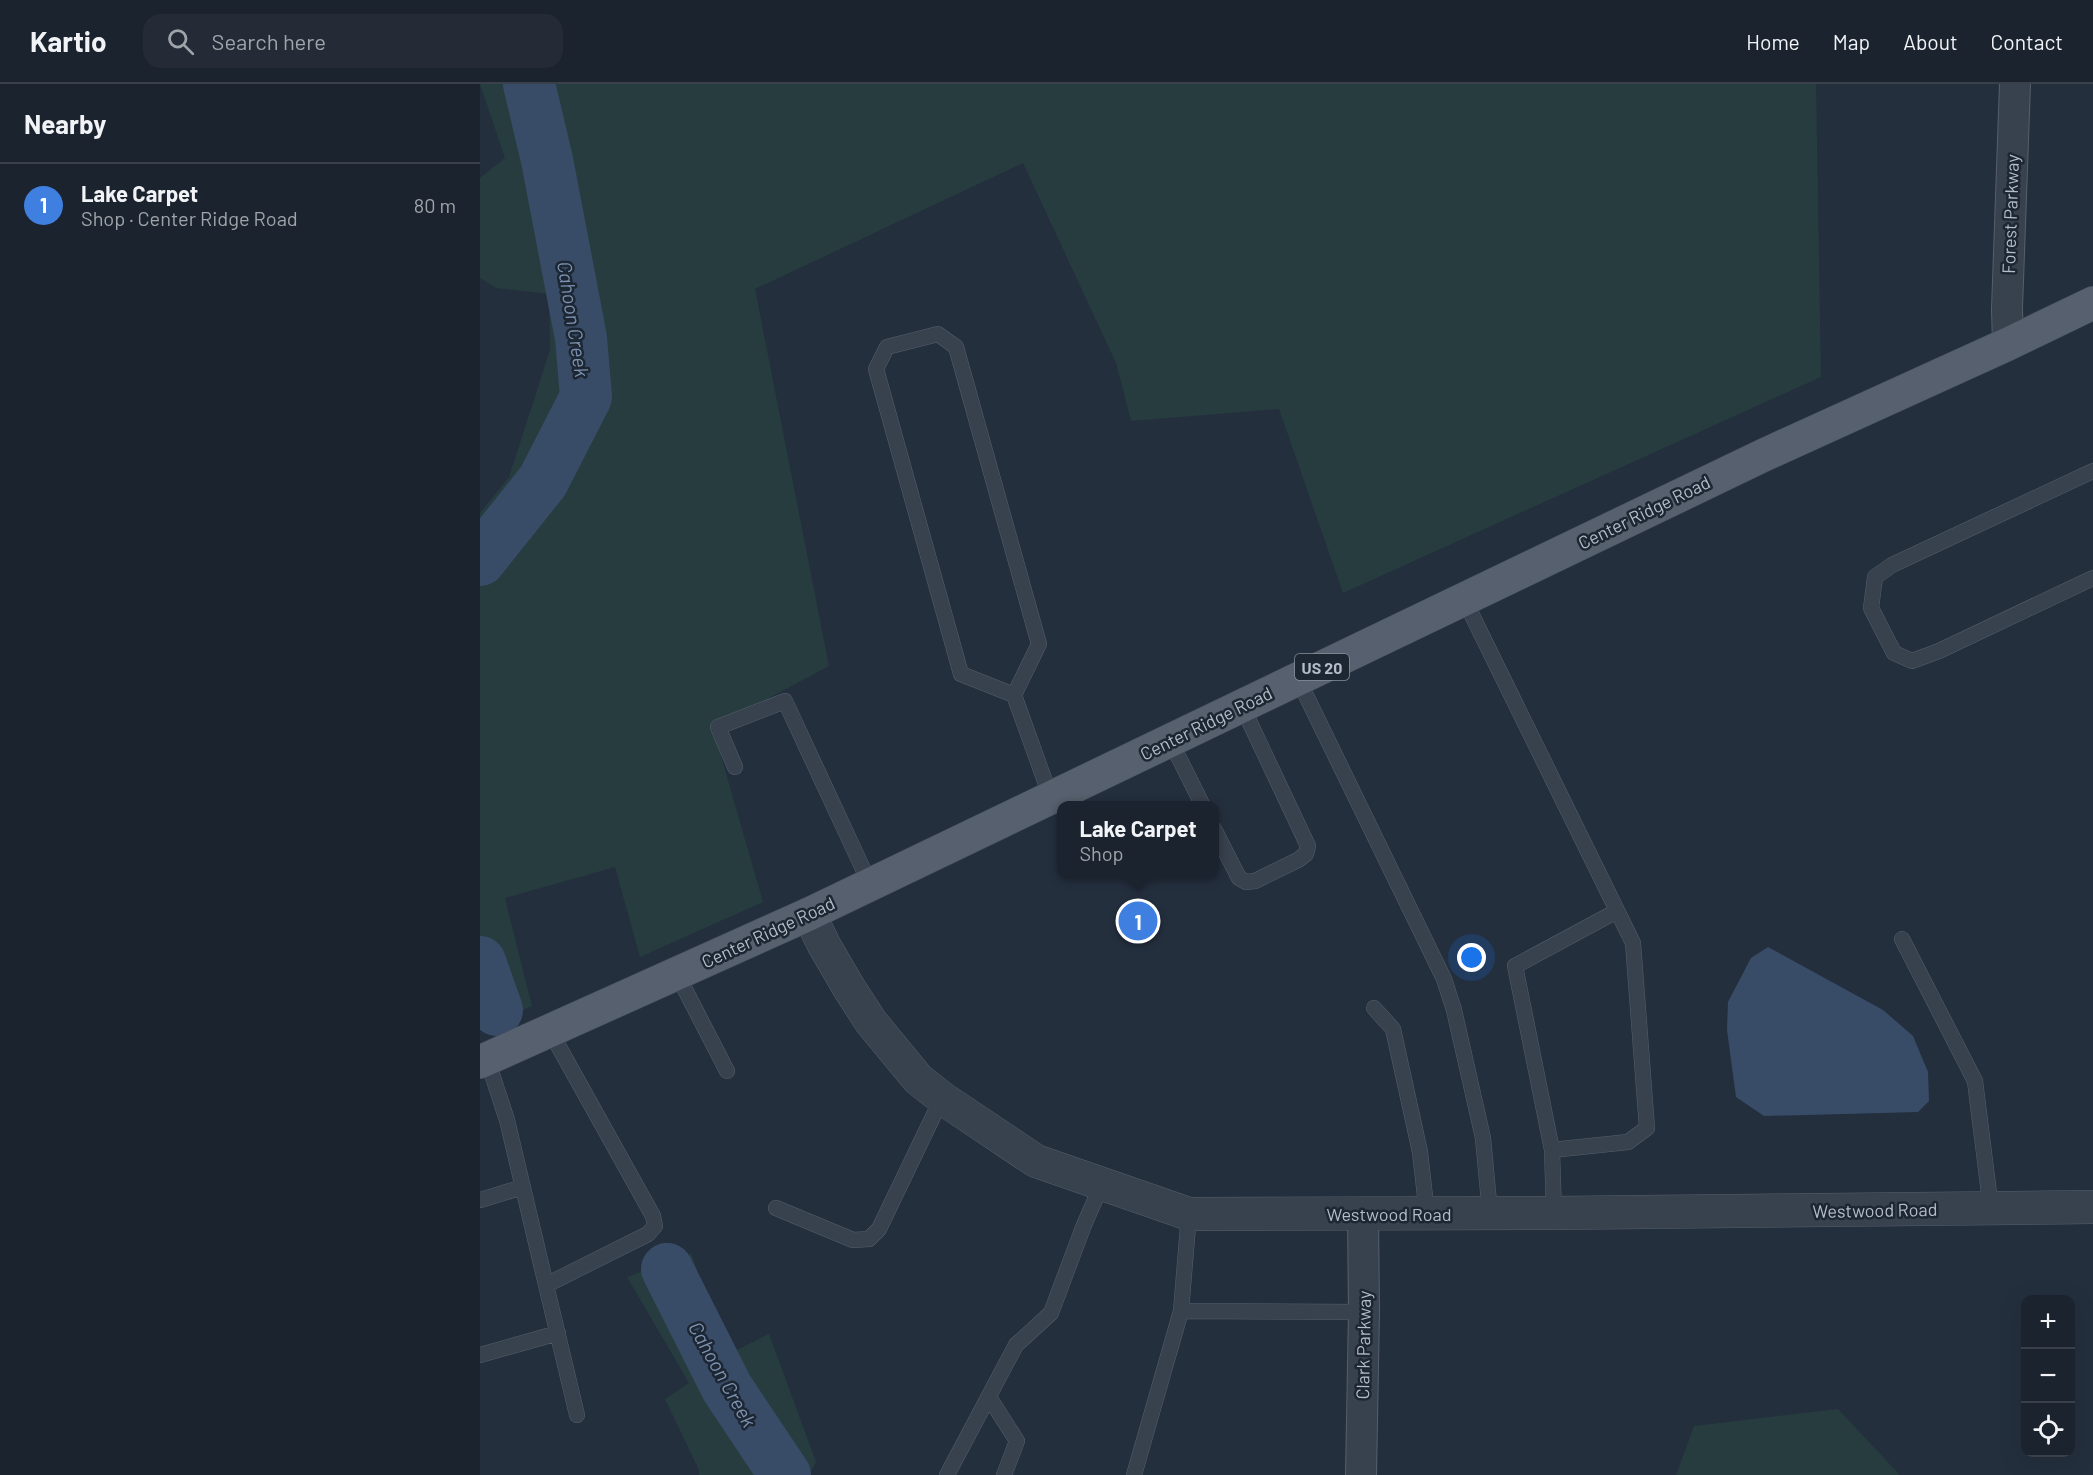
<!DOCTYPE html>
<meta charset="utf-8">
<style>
body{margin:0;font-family:Barlow,sans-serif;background:#242b36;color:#f1f3f6}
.controls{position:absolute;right:18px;bottom:18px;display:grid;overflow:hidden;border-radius:12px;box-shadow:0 6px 24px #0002}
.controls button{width:54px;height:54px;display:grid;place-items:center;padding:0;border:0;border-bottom:2px solid #39404a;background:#1b232e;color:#f1f3f6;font:30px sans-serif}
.you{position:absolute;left:992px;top:874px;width:21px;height:21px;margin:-15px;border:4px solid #fff;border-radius:50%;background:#1a73e8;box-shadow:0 0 0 9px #1a73e833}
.badge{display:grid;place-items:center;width:39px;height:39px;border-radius:50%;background:#ea580c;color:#fff;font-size:20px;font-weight:700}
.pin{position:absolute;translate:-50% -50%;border:3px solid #fff;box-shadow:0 2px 6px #0006}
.popup{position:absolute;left:577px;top:717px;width:162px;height:78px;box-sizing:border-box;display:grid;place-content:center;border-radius:12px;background:#1b232e;filter:drop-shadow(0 2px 4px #0005);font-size:20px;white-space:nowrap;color:#a0a4aa}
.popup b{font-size:22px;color:#f1f3f6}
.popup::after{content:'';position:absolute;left:50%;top:100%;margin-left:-12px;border:12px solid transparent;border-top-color:#1b232e}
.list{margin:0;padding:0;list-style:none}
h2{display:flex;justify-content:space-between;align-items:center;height:78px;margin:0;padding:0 24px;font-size:26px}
h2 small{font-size:20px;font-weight:400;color:#a0a4aa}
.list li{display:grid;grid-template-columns:39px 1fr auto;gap:18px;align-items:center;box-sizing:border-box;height:84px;padding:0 24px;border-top:2px solid #39404a}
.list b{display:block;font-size:22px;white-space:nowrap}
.list p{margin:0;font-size:20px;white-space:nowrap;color:#a0a4aa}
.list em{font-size:20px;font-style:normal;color:#a0a4aa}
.icon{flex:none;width:33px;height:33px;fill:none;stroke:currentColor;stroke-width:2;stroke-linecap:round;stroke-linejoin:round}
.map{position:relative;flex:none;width:1613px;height:1391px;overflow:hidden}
header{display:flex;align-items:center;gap:36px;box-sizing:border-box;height:84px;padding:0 30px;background:#1b232e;border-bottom:2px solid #39404a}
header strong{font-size:28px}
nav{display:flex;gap:33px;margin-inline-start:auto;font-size:21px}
.search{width:420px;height:54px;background:#242b36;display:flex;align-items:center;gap:15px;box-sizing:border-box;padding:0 21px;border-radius:18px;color:#a0a4aa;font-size:22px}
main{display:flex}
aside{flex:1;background:#1b232e}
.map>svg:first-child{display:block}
</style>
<header>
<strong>Kartio</strong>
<div class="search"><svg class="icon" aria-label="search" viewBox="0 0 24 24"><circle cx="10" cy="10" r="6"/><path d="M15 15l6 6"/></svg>Search here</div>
<nav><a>Home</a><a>Map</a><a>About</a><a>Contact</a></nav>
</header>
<main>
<aside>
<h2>Nearby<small></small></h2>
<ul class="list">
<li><span class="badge" style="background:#3f7fe0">1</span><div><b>Lake Carpet</b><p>Shop · Center Ridge Road</p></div><em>80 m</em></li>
</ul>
</aside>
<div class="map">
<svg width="1613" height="1391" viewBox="0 0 1613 1391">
<rect width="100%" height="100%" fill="#242f3e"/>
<path fill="#263c3f" d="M 0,0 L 1336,0 L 1341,293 L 863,509 L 799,325 L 651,337 L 636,279 L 543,79 L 275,205 L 349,582 L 233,644 L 283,818 L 160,873 L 135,783 L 25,814 L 52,922 L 7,942 L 0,899 L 0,429 L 29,393 L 70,266 L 69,210 L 16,204 L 0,194 L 0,94 L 25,74 Z
M 211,1169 L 247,1271 L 289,1250 L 336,1378 L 329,1391 L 219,1391 L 219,1386 L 185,1315 L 209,1299 L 147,1193 Z
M 1358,1325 L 1420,1391 L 1196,1391 L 1214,1342 Z"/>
<path fill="#394c67" d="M 1288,863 L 1403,926 L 1433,952 L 1448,988 L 1449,1017 L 1438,1028 L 1284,1032 L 1256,1013 L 1247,946 L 1248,918 L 1271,874 Z"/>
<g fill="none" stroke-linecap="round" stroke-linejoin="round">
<path stroke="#394c67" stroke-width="52" d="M 0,476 L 63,397 L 106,313 L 101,254 L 67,76 L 49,0
M 0,878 L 17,926
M 187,1185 L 247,1304 L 305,1391"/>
<g stroke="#565f6c" stroke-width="16">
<path id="service" d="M 1613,387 L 1412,481 L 1395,493 L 1391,524 L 1414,569 L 1432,577 L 1459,567 L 1613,494
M 984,515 L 1153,859 L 1167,1044 L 1148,1058 L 1072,1066 L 1074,1129
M 818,595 L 964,895 L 974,926 L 1003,1054 L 1010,1129
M 534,611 L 559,560 L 476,263 L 458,250 L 407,263 L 396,285 L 481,590 L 534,611 L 571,714
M 690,656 L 723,722
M 255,683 L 238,643 L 305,617 L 390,800
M 734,745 L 759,794 L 766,798 L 775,797 L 818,776 L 826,770 L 828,762 L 762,622
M 1422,855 L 1495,997 L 1511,1125
M 197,890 L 247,987
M 894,924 L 913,945 L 940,1068 L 947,1130
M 7,975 L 27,1036 L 66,1201 L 168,1150 L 175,1142 L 173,1132 L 70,947
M 1072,1066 L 1035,882 L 1137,827
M 0,1116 L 43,1103
M 296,1124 L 373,1156 L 389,1155 L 399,1145 L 462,1014
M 66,1201 L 97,1331
M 701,1227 L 884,1228
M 0,1271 L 78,1249
M 509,1313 L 537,1357 L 524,1391
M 467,1391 L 536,1261 L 571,1229 L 604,1141 L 622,1100
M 654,1391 L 701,1227 L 709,1130"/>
</g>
<g stroke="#565f6c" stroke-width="32">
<path id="minor" d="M 1528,260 L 1527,225 L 1535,0
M 881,1391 L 884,1228 L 883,1130"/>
</g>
<g stroke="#565f6c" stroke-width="34">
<path id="tertiary" d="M 329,830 L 344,861 L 369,904 L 391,938 L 438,995 L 462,1014 L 556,1077 L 709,1130 L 1074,1129 L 1613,1123"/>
</g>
<g stroke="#414a57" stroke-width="34">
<path id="primary" d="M 0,978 L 329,830 L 1284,371 L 1528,260 L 1613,219"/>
</g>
<use href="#service" stroke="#38414e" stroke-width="15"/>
<use href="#minor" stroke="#38414e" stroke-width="30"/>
<use href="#tertiary" stroke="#38414e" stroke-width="33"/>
<use href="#primary" stroke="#56606e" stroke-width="33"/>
</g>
<g text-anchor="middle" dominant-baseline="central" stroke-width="5" stroke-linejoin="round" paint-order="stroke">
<rect fill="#1d2633" stroke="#878f9c" stroke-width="1.5" x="815" y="570" width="54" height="26" rx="4.5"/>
<g font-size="16" font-weight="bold" fill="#b4bcc9">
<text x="842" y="583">US 20</text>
</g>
<g font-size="18" fill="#b4bcc9" stroke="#1d2633">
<text transform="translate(1530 130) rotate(-88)">Forest Parkway</text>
<text transform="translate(1164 428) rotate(-26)">Center Ridge Road</text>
<text transform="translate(726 639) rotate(-26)">Center Ridge Road</text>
<text transform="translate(288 848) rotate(-25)">Center Ridge Road</text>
<text transform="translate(1395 1126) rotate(-1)">Westwood Road</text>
<text x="909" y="1130">Westwood Road</text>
<text transform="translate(883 1261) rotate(-89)">Clark Parkway</text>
</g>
<g font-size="20" font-style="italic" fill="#7c92b1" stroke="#1d2633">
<text transform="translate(94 235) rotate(81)">Cahoon Creek</text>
<text transform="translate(243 1290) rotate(61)">Cahoon Creek</text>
</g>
</g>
</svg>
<div class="controls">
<button>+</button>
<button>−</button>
<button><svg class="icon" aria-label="locate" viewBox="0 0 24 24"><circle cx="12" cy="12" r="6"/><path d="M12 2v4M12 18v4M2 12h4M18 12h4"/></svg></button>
</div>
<div class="you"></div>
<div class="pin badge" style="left:658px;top:837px;background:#3f7fe0">1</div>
<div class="popup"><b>Lake Carpet</b>Shop</div>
</div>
</main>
